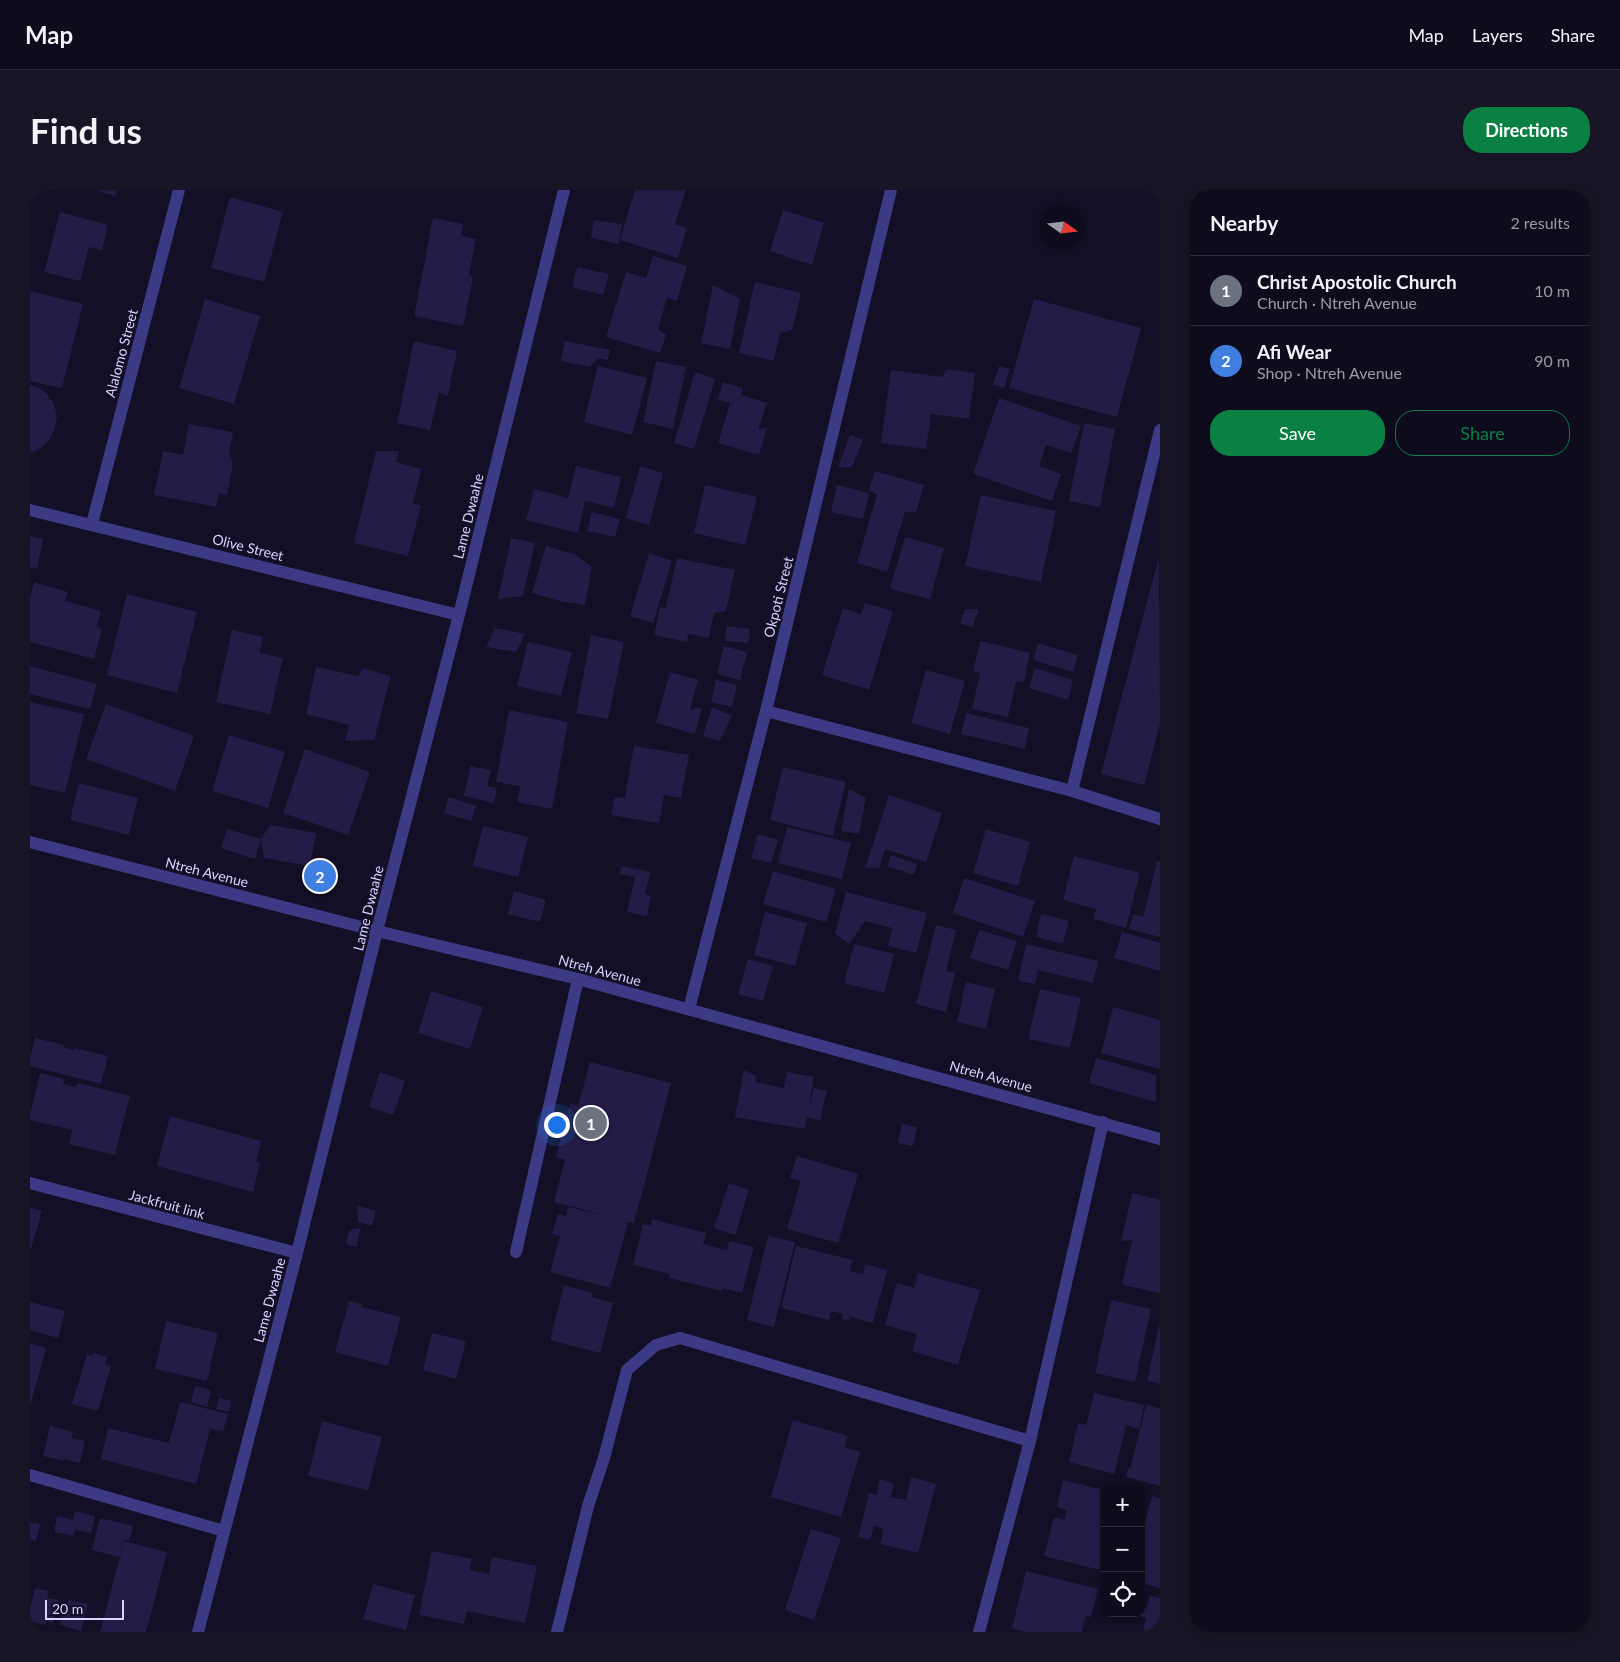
<!DOCTYPE html>
<meta charset="utf-8">
<style>
body{margin:0;font-family:Lato,sans-serif;background:#171425;color:#f1f3f6}
.controls{position:absolute;right:15px;bottom:15px;display:grid;overflow:hidden;border-radius:10px;box-shadow:0 2px 8px #0003}
.controls button{width:45px;height:45px;display:grid;place-items:center;padding:0;border:0;border-bottom:1px solid #2e2b3b;background:#0e0b1c;color:#f1f3f6;font:25px sans-serif}
.compass{position:absolute;left:1010px;top:15px;width:45px;height:45px;border-radius:50%;background:#0e0b1c;box-shadow:0 2px 8px #0003;rotate:104deg}
.scale{position:absolute;left:15px;bottom:12px;width:79px;box-sizing:border-box;padding-left:5px;border:2px solid #d9d4ff;border-top:0;font-size:14px;line-height:18px;white-space:nowrap;color:#d9d4ff;-webkit-text-stroke:4px #130f26;paint-order:stroke}
.you{position:absolute;left:526px;top:934px;width:18px;height:18px;margin:-12px;border:4px solid #fff;border-radius:50%;background:#1a73e8;box-shadow:0 0 0 8px #1a73e833}
.badge{display:grid;place-items:center;width:32px;height:32px;border-radius:50%;background:#0b8043;color:#fff;font-size:16px;font-weight:700}
.pin{position:absolute;translate:-50% -50%;border:2px solid #fff;box-shadow:0 1px 5px #0006}
.list{margin:0;padding:0;list-style:none}
h2{display:flex;justify-content:space-between;align-items:center;height:65px;margin:0;padding:0 20px;font-size:21px}
h2 small{font-size:16px;font-weight:400;color:#9b9ba3}
.list li{display:grid;grid-template-columns:32px 1fr auto;gap:15px;align-items:center;box-sizing:border-box;height:70px;padding:0 20px;border-top:1px solid #2e2b3b}
.list b{display:block;font-size:19px;white-space:nowrap}
.list p{margin:0;font-size:16px;white-space:nowrap;color:#9b9ba3}
.list em{font-size:16px;font-style:normal;color:#9b9ba3}
.actions{display:flex;gap:10px;padding:15px 20px}
.actions a{flex:1;padding:11px 0;border:1px solid #0b8043;border-radius:20px;text-align:center;font-size:18px;color:#0b8043}
.actions .main{background:#0b8043;color:#fff}
.icon{flex:none;width:28px;height:28px;fill:none;stroke:currentColor;stroke-width:2;stroke-linecap:round;stroke-linejoin:round}
.map{position:relative;flex:none;width:1130px;height:1442px;overflow:hidden;border-radius:20px}
header{display:flex;align-items:center;gap:30px;box-sizing:border-box;height:70px;padding:0 25px;background:#0e0b1c;border-bottom:1px solid #2e2b3b}
header strong{font-size:24px}
nav{display:flex;gap:28px;margin-inline-start:auto;font-size:18px}
.intro{display:flex;align-items:center;justify-content:space-between;box-sizing:border-box;height:120px;padding:0 30px}
h1{margin:0;font-size:35px}
.button{padding:12px 22px;border-radius:20px;background:#0b8043;color:#fff;font-size:18px;font-weight:700}
main{display:flex;gap:30px;padding:0 30px}
aside{flex:1;background:#0e0b1c;border-radius:20px;box-shadow:0 2px 8px #0003}
.map>svg:first-child{display:block}
</style>
<header>
<strong>Map</strong>
<nav><a>Map</a><a>Layers</a><a>Share</a></nav>
</header>
<div class="intro"><h1>Find us</h1><a class="button">Directions</a></div>
<main>
<div class="map">
<svg width="1130" height="1442" viewBox="0 0 1130 1442">
<rect width="100%" height="100%" fill="#130f26"/>
<path fill="#241b47" d="M 65,0 L 87,0 L 85,6 Z
M 605,0 L 656,0 L 645,34 L 657,38 L 648,68 L 590,50 Z
M 200,7 L 253,22 L 234,92 L 181,78 Z
M 753,20 L 794,33 L 782,75 L 740,61 Z
M 30,22 L 78,35 L 72,60 L 59,57 L 50,91 L 14,82 Z
M 403,28 L 433,34 L 431,46 L 446,49 L 439,83 L 443,88 L 433,136 L 384,126 Z
M 564,30 L 592,34 L 589,54 L 561,48 Z
M 623,66 L 657,76 L 647,111 L 637,108 L 628,139 L 636,145 L 630,163 L 576,147 L 596,82 L 616,88 Z
M 547,77 L 579,84 L 573,105 L 542,97 Z
M 725,92 L 771,103 L 762,140 L 750,143 L 744,171 L 709,163 Z
M 683,95 L 710,109 L 700,159 L 671,153 Z
M 0,101 L 53,114 L 32,198 L 0,191 Z
M 175,109 L 230,126 L 204,214 L 149,198 Z
M 1004,109 L 1111,138 L 1087,227 L 979,198 Z
M 384,151 L 427,161 L 418,206 L 409,202 L 400,240 L 367,233 Z
M 535,151 L 580,160 L 578,170 L 568,168 L 560,177 L 531,171 Z
M 626,171 L 656,177 L 643,239 L 613,232 Z
M 568,176 L 617,188 L 602,245 L 554,232 Z
M 969,176 L 980,179 L 974,198 L 963,195 Z
M 917,179 L 945,183 L 939,229 L 901,224 L 896,259 L 851,253 L 861,180 L 912,187 Z
M 665,182 L 685,189 L 664,259 L 644,253 Z
M 693,192 L 713,198 L 711,205 L 737,213 L 728,239 L 737,238 L 729,265 L 688,253 L 700,213 L 688,209 Z
M 0,195 L 7,197 L 17,204 L 24,214 L 27,226 L 25,238 L 20,249 L 12,257 L 0,263 Z
M 969,208 L 1051,236 L 1041,263 L 1016,255 L 1009,276 L 1031,284 L 1022,311 L 943,284 Z
M 1054,233 L 1085,239 L 1070,317 L 1039,311 Z
M 159,234 L 203,242 L 199,265 L 203,273 L 197,305 L 189,303 L 186,317 L 124,305 L 133,261 L 153,265 Z
M 820,245 L 833,250 L 822,277 L 808,277 Z
M 346,261 L 369,261 L 366,272 L 391,279 L 383,314 L 391,315 L 378,366 L 324,353 Z
M 546,276 L 591,287 L 584,318 L 555,311 L 548,343 L 496,330 L 504,299 L 538,308 Z
M 610,276 L 633,283 L 619,335 L 596,328 Z
M 845,281 L 894,295 L 886,322 L 875,322 L 857,382 L 827,373 L 847,305 L 839,300 Z
M 675,295 L 727,307 L 715,355 L 664,343 Z
M 807,295 L 839,303 L 833,329 L 801,322 Z
M 951,305 L 1026,321 L 1011,392 L 935,376 Z
M 562,322 L 590,329 L 585,347 L 557,341 Z
M 0,346 L 13,349 L 7,379 L 0,377 Z
M 875,347 L 914,358 L 900,409 L 860,399 Z
M 481,348 L 505,353 L 493,406 L 468,409 Z
M 516,356 L 544,364 L 562,377 L 555,415 L 530,411 L 502,403 Z
M 619,363 L 642,371 L 623,433 L 600,426 Z
M 1129,367 L 1130,534 L 1114,595 L 1071,584 Z
M 647,368 L 705,380 L 696,421 L 684,423 L 679,448 L 658,444 L 657,452 L 624,445 L 630,417 L 636,418 Z
M 4,392 L 38,402 L 35,411 L 71,421 L 67,436 L 72,440 L 64,469 L 0,452 L 0,408 Z
M 97,404 L 167,422 L 147,503 L 77,485 Z
M 835,413 L 863,421 L 839,500 L 792,485 L 813,418 L 831,424 Z
M 935,419 L 949,419 L 942,437 L 930,433 Z
M 697,436 L 720,439 L 718,453 L 695,451 Z
M 465,438 L 495,444 L 486,462 L 456,457 Z
M 202,440 L 233,447 L 229,463 L 253,468 L 240,524 L 186,512 Z
M 561,445 L 594,452 L 578,529 L 546,523 Z
M 950,451 L 1000,463 L 994,491 L 986,492 L 978,527 L 942,519 L 950,483 L 943,481 Z
M 498,452 L 542,462 L 531,506 L 487,496 Z
M 1008,453 L 1048,465 L 1043,482 L 1003,470 Z
M 694,456 L 717,462 L 710,490 L 687,484 Z
M 0,476 L 67,494 L 60,519 L 0,504 Z
M 286,477 L 328,486 L 333,478 L 361,486 L 344,550 L 315,551 L 319,535 L 276,524 Z
M 1005,478 L 1043,490 L 1038,510 L 999,498 Z
M 896,480 L 935,491 L 920,544 L 881,533 Z
M 640,482 L 668,490 L 660,520 L 672,517 L 665,544 L 626,533 Z
M 686,490 L 707,495 L 702,517 L 681,512 Z
M 0,512 L 54,524 L 35,603 L 0,595 Z
M 76,514 L 164,546 L 145,601 L 56,569 Z
M 682,517 L 702,526 L 690,551 L 673,546 Z
M 479,520 L 538,532 L 522,619 L 487,612 L 490,596 L 466,592 Z
M 936,523 L 999,538 L 995,559 L 931,544 Z
M 199,545 L 255,562 L 238,618 L 182,601 Z
M 604,556 L 659,565 L 651,608 L 634,605 L 629,633 L 581,625 L 584,607 L 595,608 Z
M 275,559 L 340,582 L 318,645 L 253,623 Z
M 440,576 L 461,580 L 457,596 L 467,598 L 464,613 L 434,606 Z
M 753,577 L 816,592 L 803,646 L 740,630 Z
M 49,593 L 108,608 L 99,645 L 40,630 Z
M 819,599 L 836,608 L 829,644 L 811,641 Z
M 859,605 L 912,623 L 896,672 L 855,659 L 849,678 L 835,678 Z
M 419,607 L 446,616 L 441,631 L 414,623 Z
M 240,635 L 286,643 L 280,676 L 234,668 L 231,649 Z
M 453,636 L 498,647 L 488,687 L 443,676 Z
M 757,637 L 821,653 L 812,689 L 748,673 Z
M 197,639 L 231,649 L 225,669 L 191,658 Z
M 956,639 L 1000,652 L 988,696 L 943,683 Z
M 728,644 L 748,650 L 741,673 L 721,668 Z
M 861,665 L 887,674 L 884,685 L 857,676 Z
M 1044,666 L 1110,683 L 1096,738 L 1063,729 L 1066,719 L 1033,710 Z
M 1127,671 L 1130,672 L 1130,747 L 1099,739 L 1103,724 L 1113,727 Z
M 592,676 L 620,682 L 615,704 L 621,706 L 617,726 L 597,722 L 605,687 L 590,684 Z
M 743,681 L 806,699 L 796,732 L 733,714 Z
M 934,688 L 1005,711 L 993,747 L 923,723 Z
M 484,701 L 516,710 L 510,732 L 478,724 Z
M 816,702 L 897,723 L 886,763 L 858,756 L 862,738 L 835,731 L 819,754 L 805,744 Z
M 735,722 L 777,733 L 765,776 L 724,765 Z
M 1011,724 L 1039,731 L 1033,754 L 1006,747 Z
M 906,735 L 926,740 L 916,781 L 925,783 L 916,822 L 886,814 Z
M 949,740 L 987,751 L 978,780 L 940,768 Z
M 1092,742 L 1130,753 L 1130,781 L 1084,768 Z
M 824,754 L 864,764 L 854,803 L 814,793 Z
M 996,754 L 1068,771 L 1063,793 L 1008,780 L 1005,794 L 988,791 Z
M 718,769 L 743,776 L 733,811 L 708,804 Z
M 936,792 L 965,799 L 956,839 L 927,832 Z
M 1010,799 L 1051,808 L 1040,858 L 998,849 Z
M 401,801 L 453,817 L 440,859 L 388,843 Z
M 1083,817 L 1130,830 L 1130,879 L 1071,863 Z
M 5,848 L 34,855 L 34,857 L 44,860 L 45,858 L 78,866 L 71,894 L 0,876 L 0,868 Z
M 1066,868 L 1126,885 L 1126,912 L 1059,893 Z
M 560,872 L 641,893 L 604,1033 L 598,1032 L 580,1098 L 520,1082 L 530,1046 L 522,1044 L 528,1024 L 536,1026 L 538,1017 L 578,1026 L 524,1012 L 535,970 L 526,967 L 540,913 L 548,916 Z
M 714,880 L 726,886 L 725,892 L 754,898 L 757,882 L 784,887 L 779,917 L 784,898 L 797,901 L 790,931 L 777,927 L 774,939 L 705,927 Z
M 350,882 L 375,891 L 363,925 L 339,917 Z
M 10,883 L 34,889 L 33,894 L 46,897 L 48,893 L 100,906 L 85,965 L 39,954 L 42,940 L 0,930 L 0,924 Z
M 140,926 L 231,951 L 226,972 L 230,973 L 223,1002 L 127,976 Z
M 872,934 L 887,937 L 883,956 L 868,953 Z
M 767,966 L 828,984 L 808,1053 L 757,1039 L 771,991 L 760,988 Z
M 699,993 L 719,1000 L 705,1045 L 684,1038 Z
M 1102,1003 L 1130,1010 L 1130,1103 L 1092,1095 L 1102,1050 L 1091,1051 Z
M 327,1015 L 346,1021 L 342,1036 L 328,1032 Z
M 0,1017 L 12,1021 L 1,1059 L 0,1059 Z
M 622,1029 L 676,1043 L 673,1054 L 697,1060 L 699,1051 L 724,1057 L 712,1103 L 692,1098 L 692,1101 L 639,1088 L 640,1084 L 603,1075 L 613,1034 L 621,1036 Z
M 331,1038 L 326,1057 L 316,1054 L 319,1040 Z
M 738,1046 L 765,1052 L 744,1137 L 717,1130 Z
M 766,1056 L 823,1070 L 820,1081 L 833,1084 L 835,1074 L 857,1080 L 843,1133 L 820,1127 L 819,1131 L 812,1129 L 813,1124 L 801,1121 L 799,1130 L 751,1118 Z
M 888,1083 L 950,1100 L 928,1175 L 882,1161 L 887,1144 L 855,1135 L 867,1093 L 884,1098 Z
M 534,1095 L 563,1103 L 562,1107 L 583,1113 L 570,1163 L 520,1150 Z
M 1081,1110 L 1121,1119 L 1105,1192 L 1065,1183 Z
M 319,1111 L 332,1114 L 332,1117 L 371,1127 L 358,1176 L 305,1162 Z
M 0,1112 L 35,1121 L 28,1148 L 0,1140 Z
M 136,1131 L 188,1143 L 177,1191 L 125,1179 Z
M 1129,1136 L 1130,1136 L 1130,1194 L 1117,1191 Z
M 402,1143 L 436,1151 L 426,1189 L 393,1180 Z
M 0,1153 L 16,1158 L 1,1213 L 0,1213 Z
M 63,1163 L 77,1167 L 75,1175 L 81,1176 L 68,1221 L 42,1214 L 57,1164 L 62,1166 Z
M 165,1196 L 181,1200 L 177,1217 L 161,1212 Z
M 1064,1203 L 1114,1215 L 1109,1239 L 1096,1235 L 1084,1284 L 1039,1272 L 1048,1233 L 1056,1235 Z
M 189,1208 L 202,1211 L 199,1222 L 186,1219 Z
M 150,1212 L 198,1224 L 193,1242 L 180,1239 L 166,1294 L 71,1269 L 78,1238 L 139,1253 Z
M 1116,1215 L 1130,1218 L 1130,1296 L 1096,1287 L 1098,1279 L 1100,1279 Z
M 763,1230 L 818,1246 L 814,1257 L 830,1262 L 811,1327 L 741,1307 Z
M 292,1231 L 352,1247 L 338,1300 L 278,1286 Z
M 20,1236 L 43,1242 L 41,1248 L 55,1251 L 50,1273 L 34,1269 L 33,1271 L 13,1266 Z
M 881,1287 L 906,1294 L 888,1363 L 850,1354 L 854,1339 L 844,1336 L 840,1350 L 828,1347 L 839,1303 L 846,1305 L 850,1289 L 864,1293 L 861,1307 L 876,1310 Z
M 1033,1290 L 1074,1300 L 1074,1381 L 1014,1366 L 1024,1327 L 1034,1330 L 1037,1320 L 1027,1317 Z
M 1122,1306 L 1130,1308 L 1130,1398 L 1111,1393 L 1111,1347 Z
M 45,1321 L 65,1326 L 61,1343 L 45,1340 L 44,1346 L 24,1342 L 27,1326 L 43,1330 Z
M 70,1328 L 103,1336 L 99,1351 L 94,1350 L 89,1367 L 62,1360 Z
M 0,1332 L 10,1334 L 6,1351 L 0,1350 Z
M 781,1339 L 811,1348 L 784,1430 L 755,1420 Z
M 94,1351 L 137,1362 L 116,1442 L 70,1442 Z
M 402,1361 L 442,1369 L 440,1380 L 459,1384 L 462,1367 L 507,1376 L 495,1433 L 437,1421 L 434,1434 L 389,1425 Z
M 996,1381 L 1068,1399 L 1061,1427 L 1056,1426 L 1052,1442 L 995,1442 L 982,1438 Z
M 343,1394 L 385,1405 L 376,1440 L 333,1429 Z
M 5,1398 L 19,1401 L 17,1408 L 29,1410 L 23,1433 L 16,1432 L 15,1435 L 0,1431 L 0,1417 Z
M 1120,1406 L 1130,1408 L 1130,1442 L 1113,1442 L 1116,1428 L 1104,1424 L 1111,1423 L 1111,1417 L 1116,1418 Z
M 38,1410 L 58,1414 L 51,1441 L 30,1435 L 35,1417 L 36,1418 Z"/>
<g fill="none" stroke-linecap="round" stroke-linejoin="round">
<path stroke="#3d3a85" stroke-width="12" d="M 0,320 L 429,425
M 62,334 L 149,0
M 736,521 L 1042,601 L 1130,629
M 1042,601 L 1130,240
M 0,652 L 347,741 L 548,789 L 1130,949
M 659,819 L 736,521 L 861,0
M 0,993 L 267,1063
M 486,1062 L 548,789
M 0,1285 L 194,1341
M 168,1442 L 267,1063 L 347,741 L 429,425 L 534,0
M 527,1442 L 558,1316 L 574,1268 L 597,1180 L 626,1155 L 650,1148 L 1000,1251
M 949,1442 L 1000,1251 L 1073,932"/>
</g>
<g text-anchor="middle" dominant-baseline="central" stroke-width="4" stroke-linejoin="round" paint-order="stroke">
<g font-size="14" fill="#d9d4ff" stroke="#130f26">
<text transform="translate(91 163) rotate(-75)">Alalomo Street</text>
<text transform="translate(438 326) rotate(-76)">Lame Dwaahe</text>
<text transform="translate(218 357) rotate(14)">Olive Street</text>
<text transform="translate(748 407) rotate(-76)">Okpoti Street</text>
<text transform="translate(177 682) rotate(14)">Ntreh Avenue</text>
<text transform="translate(338 718) rotate(-76)">Lame Dwaahe</text>
<text transform="translate(570 780) rotate(15)">Ntreh Avenue</text>
<text transform="translate(961 886) rotate(15)">Ntreh Avenue</text>
<text transform="translate(137 1014) rotate(15)">Jackfruit link</text>
<text transform="translate(239 1110) rotate(-75)">Lame Dwaahe</text>
</g>
</g>
</svg>
<div class="controls">
<button>+</button>
<button>−</button>
<button><svg class="icon" aria-label="locate" viewBox="0 0 24 24"><circle cx="12" cy="12" r="6"/><path d="M12 2v4M12 18v4M2 12h4M18 12h4"/></svg></button>
</div>
<svg class="compass" viewBox="-18 -18 36 36"><path d="M0-13l5 13h-10z" fill="#e53935"/><path d="M0 13l5-13h-10z" fill="#9b9ba3"/></svg>
<div class="scale">20 m</div>
<div class="you"></div>
<div class="pin badge" style="left:561px;top:933px;background:#6b7280">1</div>
<div class="pin badge" style="left:290px;top:686px;background:#3f7fe0">2</div>
</div>
<aside>
<h2>Nearby<small>2 results</small></h2>
<ul class="list">
<li><span class="badge" style="background:#6b7280">1</span><div><b>Christ Apostolic Church</b><p>Church · Ntreh Avenue</p></div><em>10 m</em></li>
<li><span class="badge" style="background:#3f7fe0">2</span><div><b>Afi Wear</b><p>Shop · Ntreh Avenue</p></div><em>90 m</em></li>
</ul>
<div class="actions"><a class="main">Save</a><a>Share</a></div>
</aside>
</main>
